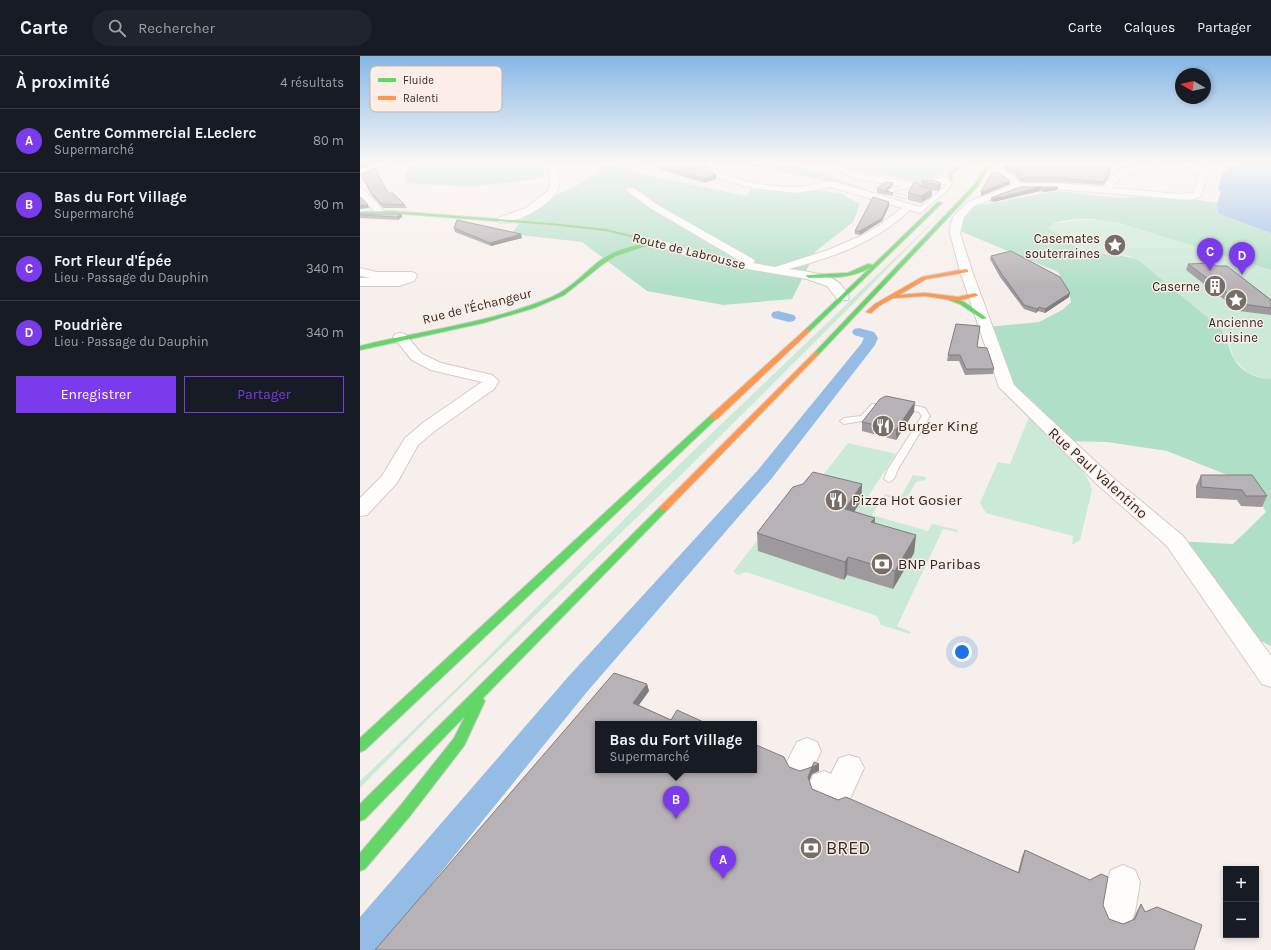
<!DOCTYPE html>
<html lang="fr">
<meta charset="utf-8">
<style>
body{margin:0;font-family:Karla,sans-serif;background:#20242c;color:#f1f3f6}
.controls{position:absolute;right:12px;bottom:12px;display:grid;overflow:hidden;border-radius:0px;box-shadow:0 2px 6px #0003}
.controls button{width:36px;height:36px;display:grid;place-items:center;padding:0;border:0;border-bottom:1px solid #363941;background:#171b24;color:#f1f3f6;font:20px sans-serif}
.compass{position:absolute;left:815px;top:12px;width:36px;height:36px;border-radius:50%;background:#171b24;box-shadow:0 2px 6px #0003;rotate:279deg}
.you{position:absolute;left:602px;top:596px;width:14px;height:14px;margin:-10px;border:3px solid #fff;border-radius:50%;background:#1a73e8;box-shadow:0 0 0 6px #1a73e833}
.badge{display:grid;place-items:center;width:26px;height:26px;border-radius:50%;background:#7c3aed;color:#fff;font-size:13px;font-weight:700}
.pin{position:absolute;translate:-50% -33px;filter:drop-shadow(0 1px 2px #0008)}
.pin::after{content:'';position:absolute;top:21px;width:14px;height:12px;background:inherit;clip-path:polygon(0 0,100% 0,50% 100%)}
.popup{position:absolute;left:235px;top:665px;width:162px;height:52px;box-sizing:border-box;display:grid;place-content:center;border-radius:0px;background:#171b24;filter:drop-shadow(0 1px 3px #0005);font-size:13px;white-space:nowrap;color:#9ea1a6}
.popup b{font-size:15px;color:#f1f3f6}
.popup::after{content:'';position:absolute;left:50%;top:100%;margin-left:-8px;border:8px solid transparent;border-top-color:#171b24}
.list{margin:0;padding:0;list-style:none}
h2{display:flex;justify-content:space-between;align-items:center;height:52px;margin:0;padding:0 16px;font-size:17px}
h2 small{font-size:13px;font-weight:400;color:#9ea1a6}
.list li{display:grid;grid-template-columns:26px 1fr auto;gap:12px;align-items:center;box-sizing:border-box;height:64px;padding:0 16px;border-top:1px solid #363941}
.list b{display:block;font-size:15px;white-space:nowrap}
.list p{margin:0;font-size:13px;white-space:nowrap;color:#9ea1a6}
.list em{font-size:13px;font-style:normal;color:#9ea1a6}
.actions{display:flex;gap:8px;padding:12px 16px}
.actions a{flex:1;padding:9px 0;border:1px solid #7c3aed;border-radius:0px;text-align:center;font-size:14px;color:#7c3aed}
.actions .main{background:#7c3aed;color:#fff}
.icon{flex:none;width:22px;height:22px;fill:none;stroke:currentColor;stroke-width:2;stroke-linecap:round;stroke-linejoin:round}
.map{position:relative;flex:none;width:911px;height:894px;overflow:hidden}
header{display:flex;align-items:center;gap:24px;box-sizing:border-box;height:56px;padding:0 20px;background:#171b24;border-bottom:1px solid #363941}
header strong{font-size:19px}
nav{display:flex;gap:22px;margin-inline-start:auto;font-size:14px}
.search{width:280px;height:36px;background:#20242c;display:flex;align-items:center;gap:10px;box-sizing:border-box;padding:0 14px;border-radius:22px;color:#9ea1a6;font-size:15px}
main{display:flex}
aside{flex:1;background:#171b24}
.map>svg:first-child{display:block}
</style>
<header>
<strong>Carte</strong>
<div class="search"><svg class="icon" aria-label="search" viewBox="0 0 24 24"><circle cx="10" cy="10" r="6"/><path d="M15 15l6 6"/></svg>Rechercher</div>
<nav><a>Carte</a><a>Calques</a><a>Partager</a></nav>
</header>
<main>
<aside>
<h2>À proximité<small>4 résultats</small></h2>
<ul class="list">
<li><span class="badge">A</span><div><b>Centre Commercial E.Leclerc</b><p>Supermarché</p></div><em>80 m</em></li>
<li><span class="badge">B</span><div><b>Bas du Fort Village</b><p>Supermarché</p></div><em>90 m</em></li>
<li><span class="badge">C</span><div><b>Fort Fleur d'Épée</b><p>Lieu · Passage du Dauphin</p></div><em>340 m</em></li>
<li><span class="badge">D</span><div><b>Poudrière</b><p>Lieu · Passage du Dauphin</p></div><em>340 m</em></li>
</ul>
<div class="actions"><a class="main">Enregistrer</a><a>Partager</a></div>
</aside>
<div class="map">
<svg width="911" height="894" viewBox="0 0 911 894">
<rect width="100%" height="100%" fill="#f7efec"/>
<path fill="#cae9d7" d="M 586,153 L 486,255 L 326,414 L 67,664 L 0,732 L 0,725 L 102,627 L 300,427 Z
M 719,164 L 747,164 L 774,170 L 911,214 L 911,323 L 905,323 L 888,317 L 874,303 L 867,281 L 770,200 L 738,197 L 722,194 L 701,178 L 692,175 L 688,171 L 692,168 Z
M 669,361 C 686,378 728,412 732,434 L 720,484 L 712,489 L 713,480 L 626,457 L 620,447 L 638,406 L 650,408 Z
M 488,387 L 536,398 L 505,445 L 506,448 L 517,451 L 512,459 L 568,475 L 572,468 L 598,474 L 598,476 L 583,473 L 537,570 L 551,576 L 550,578 L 521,569 L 517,560 L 386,516 L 378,519 L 375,517 L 374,515 L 378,509 L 431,442 L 443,445 Z
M 553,419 L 566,421 L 565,424 L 556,426 L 545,445 L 525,440 L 524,438 L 540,442 Z"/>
<path fill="#b0dfc8" d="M 59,107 L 182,107 L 184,108 L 183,122 L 112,131 L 46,127 L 45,117 Z
M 253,107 L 281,107 L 267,115 L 386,140 L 392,132 L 434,132 L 480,137 L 500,148 L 493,166 L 456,195 L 432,243 L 363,249 L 287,235 L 222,186 L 151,178 L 175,148 L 213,132 Z
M 381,107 L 414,107 L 462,117 L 506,134 Z
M 481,107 L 597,107 L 591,115 L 562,126 L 484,112 Z
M 696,135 L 759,142 L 781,141 L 839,144 L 857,147 L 858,156 L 911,177 L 911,214 L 760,167 C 742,163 703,159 688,171 C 692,176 697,176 702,179 C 709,183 714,191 722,194 C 741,200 760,197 778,204 L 860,272 C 869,284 868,292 874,303 C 881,316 897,323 911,323 L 911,590 L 878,573 L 815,485 L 873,488 L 906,456 L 890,428 L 807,395 L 747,386 L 703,385 L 661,345 L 627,271 L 679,266 L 702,254 L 711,246 L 709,236 L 698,216 L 600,175 L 601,166 L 615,150 Z"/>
<path fill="#94bce4" d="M 874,107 L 911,107 L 911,177 L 858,157 L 857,147 L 861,136 L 858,133 L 862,118 Z"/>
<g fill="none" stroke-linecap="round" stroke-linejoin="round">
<path fill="#94bce4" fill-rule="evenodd" d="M 418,255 L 434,259 L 436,262 L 434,265 L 429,266 L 413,262 L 411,259 L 413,256 Z
M 499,272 L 514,276 L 518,282 L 515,289 L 412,422 L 226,637 L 18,894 L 0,894 L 0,861 L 208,621 L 398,414 L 501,288 L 504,282 L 494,279 L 492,276 L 494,273 Z"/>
<g stroke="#d2cbc7" stroke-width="2">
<path id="lane" d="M 589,123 L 593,124 L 588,134 L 562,155 L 558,155 L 558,153 L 584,132 Z
M 548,130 L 550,132 L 535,134 L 532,137 L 546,140 L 546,142 L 526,137 L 532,132 Z
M 540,347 L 543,347 L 565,352 L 570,360 L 538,413 L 534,423 L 529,426 L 524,423 L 528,413 L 562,360 L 559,356 L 540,351 L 539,349 Z
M 512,348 L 515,348 L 519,350 L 507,364 L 484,368 L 480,365 L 484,362 L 501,360 Z"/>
</g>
<g stroke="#d2cbc7" stroke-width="2">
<path id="street" d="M 20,107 L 33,107 L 0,120 L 0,114 Z
M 187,107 L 195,107 C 196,115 201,124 198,132 C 194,148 154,170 138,166 L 137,164 L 138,162 L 166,152 L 188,135 L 190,127 Z
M 350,107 L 358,107 L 359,111 L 356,114 L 360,117 C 384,126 411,132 436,131 C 450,131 462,124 476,126 L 563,152 L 565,154 L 560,157 L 550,154 C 516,186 474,201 429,213 C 443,215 470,218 480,228 C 484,232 487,237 489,241 L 488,244 L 478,244 L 467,230 L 447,223 L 363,209 L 327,200 L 293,188 L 292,186 L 293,184 L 297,183 L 335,196 L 382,206 L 290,152 L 266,134 L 268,132 L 274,132 L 296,148 L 393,203 L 395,205 L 393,207 L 415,211 L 468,194 L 501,180 L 517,171 L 542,152 L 471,131 L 437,137 L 392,132 L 364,124 L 354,120 L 347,114 L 351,110 Z
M 476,107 L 484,107 L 485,112 L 496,117 L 550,126 L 591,121 L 595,124 L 591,127 L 550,132 L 494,122 L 478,115 Z
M 633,107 L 641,107 L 642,113 L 654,120 L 660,127 L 697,127 L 744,131 C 746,128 748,123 751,121 C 764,110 783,107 799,107 C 784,119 763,112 752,132 L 820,138 L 833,137 L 840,119 L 820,107 C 832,107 841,109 848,119 L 840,141 L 831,144 L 697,133 L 659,133 L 614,150 L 604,161 L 600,177 L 612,215 L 654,329 L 752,421 L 823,480 L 911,600 L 911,631 L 902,628 L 807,490 L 738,429 L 639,331 L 600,215 L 590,177 L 591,167 L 594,160 L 608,146 L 652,129 L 648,124 L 635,116 Z
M 0,132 L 3,133 L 23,154 L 25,156 L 23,158 L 17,158 L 0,140 Z
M 0,212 L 16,216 L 51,216 L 55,217 L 57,220 L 54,225 L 39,230 L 0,230 L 0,222 L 11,222 L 0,220 Z
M 40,277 L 45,278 L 62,298 L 81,307 L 132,319 L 139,325 L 134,333 L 76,374 L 58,389 L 37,427 L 7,459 L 0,460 L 0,442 L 22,420 L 45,382 L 64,366 L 122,326 L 71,314 L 52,304 L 33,281 L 35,278 Z
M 447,682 L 457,686 L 461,695 L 451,717 L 441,721 L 431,717 L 426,708 L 437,686 Z
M 489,699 L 499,702 L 504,712 L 489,745 L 478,749 L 453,739 L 449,729 L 453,719 L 464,715 L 471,718 L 479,702 Z
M 763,809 L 775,814 L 780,826 L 775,856 L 770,868 L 758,873 L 746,868 L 741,856 L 746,826 L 751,814 Z"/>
</g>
<g stroke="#d2cbc7" stroke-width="2">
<path id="fast" d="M 601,107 L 606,107 L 592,118 L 593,124 L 590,125 L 588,118 Z
M 627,107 L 631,107 L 618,130 L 458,299 L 454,299 L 454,297 L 615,128 Z
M 578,146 L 582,147 L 450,275 L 446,275 L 446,273 L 511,211 C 491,223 471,221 449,222 L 446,220 L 447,219 L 488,217 L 508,208 L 513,209 Z
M 31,155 L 191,167 L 246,173 L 299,186 L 256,200 L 243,208 L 204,239 L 174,252 L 123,267 L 0,294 L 0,290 C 64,274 131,267 192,241 C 213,232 227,213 245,201 C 259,193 276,189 291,186 L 246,175 L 191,169 L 31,157 L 0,158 L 0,156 Z
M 591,241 L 604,246 L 627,262 L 622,263 L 600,248 L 589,244 L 588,243 Z
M 351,359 L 357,359 L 358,361 L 5,694 L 0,696 L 0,682 Z
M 304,449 L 307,450 L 309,452 L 307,454 L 123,642 L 125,645 L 104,690 L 50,760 L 5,813 L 0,815 L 0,797 L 40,750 L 94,682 L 105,660 L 5,763 L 0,765 L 0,748 L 301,450 Z"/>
</g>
<g stroke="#d2cbc7" stroke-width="2">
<path id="slow" d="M 606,213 L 608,214 L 608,216 L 566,223 L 539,239 L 565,237 L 598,241 L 615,237 L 618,239 L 617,240 L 598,245 L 565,240 L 533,242 L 519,250 L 511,257 L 506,256 L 515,248 L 562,221 Z
M 446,273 L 451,274 L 357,363 L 351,363 L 351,359 Z
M 456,296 L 459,298 L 458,299 L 307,454 L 301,454 L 299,452 L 454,297 Z"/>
</g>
<use href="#lane" fill="#fefdfc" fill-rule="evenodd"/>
<use href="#street" fill="#fefdfc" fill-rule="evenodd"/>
<use href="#fast" fill="#63d668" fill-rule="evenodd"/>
<use href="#slow" fill="#ff974d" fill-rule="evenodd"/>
</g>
<path fill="#9d999c" d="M 646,107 L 743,107 L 751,110 L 748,122 L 743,129 L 697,126 L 661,126 L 655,119 L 645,113 L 645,110 L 647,110 Z
M 298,109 L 347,112 L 356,119 L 356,123 L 344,127 L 299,113 Z
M 1,118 L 45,149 L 47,152 L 23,152 L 12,140 Z
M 561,125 L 581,127 L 580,133 L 578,135 L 572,134 L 572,140 L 561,147 L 548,144 L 548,137 L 559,130 L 560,130 Z
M 533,127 L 532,130 L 527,135 L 533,137 L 533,140 L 517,137 L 517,133 Z
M 660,131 L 698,131 L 697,134 L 684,136 L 680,135 L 633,146 L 630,145 L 631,142 Z
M 529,146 L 529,150 L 522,165 L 500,179 L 495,178 L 495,175 Z
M 0,158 L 41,158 L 42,161 L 38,164 L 0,162 Z
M 94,172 L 162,182 L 131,190 L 95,176 Z
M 631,200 L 709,241 L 685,257 L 678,255 L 676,257 L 664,253 L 640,221 L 630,203 Z
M 828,208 L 856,210 L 911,244 L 911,259 L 879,255 L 826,214 Z
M 617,291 L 634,313 L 633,318 L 605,319 L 599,305 L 587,305 L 588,299 Z
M 554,356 L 536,384 L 502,375 L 502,366 Z
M 841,419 L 907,440 L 902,451 L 881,450 L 877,444 L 836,442 L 836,430 Z
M 502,428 L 501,445 L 494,455 L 515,462 L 514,467 L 556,479 L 554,497 L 533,533 L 487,519 L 484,524 L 398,495 L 397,477 Z
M 287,628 L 289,635 L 279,649 L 311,664 L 440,715 L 459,708 L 459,715 L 452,718 L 449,725 L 452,733 L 658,816 L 662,800 L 665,794 L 743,849 L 749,863 L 763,868 L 773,864 L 777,855 L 781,848 L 785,856 L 834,894 L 15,894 Z"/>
<path fill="#807d7f" d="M 6,107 L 12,107 L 12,108 L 0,113 L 0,110 Z
M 356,119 L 356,123 L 344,127 L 343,123 Z
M 749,119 L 748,122 L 743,129 L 744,126 Z
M 650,125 L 650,128 L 621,140 L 621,136 Z
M 533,127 L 532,130 L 526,135 L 525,134 Z
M 581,127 L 580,133 L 578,135 L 578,129 Z
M 680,131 L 680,135 L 633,146 L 633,143 Z
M 698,131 L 697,134 L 684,136 L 685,133 Z
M 572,133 L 572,140 L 561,147 L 561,140 Z
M 529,146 L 529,150 L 522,165 L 500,179 L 500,175 Z
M 0,149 L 8,149 L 9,152 L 0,153 Z
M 41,158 L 42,161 L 38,164 L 37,161 Z
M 161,178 L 162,182 L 131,190 L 130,187 Z
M 710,237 L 709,241 L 685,257 L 685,253 Z
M 679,251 L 678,255 L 676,257 L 677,253 Z
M 555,346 L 554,356 L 536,384 L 536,374 Z
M 502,428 L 501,445 L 485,470 L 485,453 Z
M 515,462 L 514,479 L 511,466 Z
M 556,479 L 554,497 L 533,533 L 535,515 Z
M 488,501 L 487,519 L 484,524 L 485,506 Z
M 287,628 L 289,635 L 275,654 L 273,647 Z
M 459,708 L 459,715 L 452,718 L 448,728 L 448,721 L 452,711 Z"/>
<path fill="#b7b2b5" stroke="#807d7f" d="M 0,107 L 6,107 L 0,110 Z
M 306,107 L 344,107 L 347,108 L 346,111 L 356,119 L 343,123 L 298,109 Z
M 648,107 L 742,107 L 751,110 L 749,119 L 744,126 L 698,122 L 661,122 L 655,116 L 645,110 L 649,110 Z
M 15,112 L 28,137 L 33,137 L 45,149 L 22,148 L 11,137 L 1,118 Z
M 638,116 L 650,125 L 621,136 L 631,118 L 636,118 L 633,117 Z
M 572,124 L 581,127 L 578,129 L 561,125 Z
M 525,126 L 533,127 L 525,134 L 533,137 L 517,133 Z
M 554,126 L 559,126 L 559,130 L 572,133 L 561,140 L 548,137 Z
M 660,131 L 698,131 L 685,133 L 680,131 L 633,143 L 631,142 Z
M 513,141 L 529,146 L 522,162 L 500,175 L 495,175 Z
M 0,142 L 2,142 L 8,149 L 0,149 Z
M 0,158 L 41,158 L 37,161 L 0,159 Z
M 97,164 L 161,178 L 130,187 L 94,172 Z
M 651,195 L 700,221 L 710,237 L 685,253 L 679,251 L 677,253 L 664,249 L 641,217 L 631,200 Z
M 852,207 L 856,210 L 867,210 L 911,244 L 911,252 L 882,248 L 828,208 Z
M 596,268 L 620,270 L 617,291 L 627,292 L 634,313 L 606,313 L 600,299 L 588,299 Z
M 526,340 L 555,346 L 536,374 L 502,366 L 520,343 Z
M 453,416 L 502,428 L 485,453 L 515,462 L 511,466 L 556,479 L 535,515 L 488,501 L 485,506 L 397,477 L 433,431 L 443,428 Z
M 841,419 L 892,419 L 907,440 L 886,440 L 882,434 L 841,431 Z
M 254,617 L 287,628 L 273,647 L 311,664 L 317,654 L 348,668 L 238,668 L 238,714 L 394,714 L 394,688 L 424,701 L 429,711 L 440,715 L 452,711 L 454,706 L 459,708 L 452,711 L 448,721 L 452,733 L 478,744 L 486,741 L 659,817 L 665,794 L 730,824 L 741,818 L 748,821 L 743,849 L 749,863 L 763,868 L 775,863 L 781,848 L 785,856 L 797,851 L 842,869 L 834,894 L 15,894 Z"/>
<linearGradient id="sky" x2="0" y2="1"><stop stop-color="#86b7e6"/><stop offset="0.46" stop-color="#fbf8f6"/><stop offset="1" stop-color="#fbf8f6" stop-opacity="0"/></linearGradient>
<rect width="911" height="232" fill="url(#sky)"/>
<defs>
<g id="sight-disc" transform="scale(1.15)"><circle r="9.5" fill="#766e69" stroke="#fceee7"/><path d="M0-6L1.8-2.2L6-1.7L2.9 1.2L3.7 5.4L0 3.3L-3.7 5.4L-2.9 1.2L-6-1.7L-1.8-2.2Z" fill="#fff"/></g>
<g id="building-disc" transform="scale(1.15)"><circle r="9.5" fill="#766e69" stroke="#fceee7"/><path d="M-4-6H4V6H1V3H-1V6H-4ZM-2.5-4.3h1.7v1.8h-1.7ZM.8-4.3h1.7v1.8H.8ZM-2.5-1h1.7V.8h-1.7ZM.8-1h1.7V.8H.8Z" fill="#fff"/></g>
<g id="restaurant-disc" transform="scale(1.15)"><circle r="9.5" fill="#766e69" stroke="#fceee7"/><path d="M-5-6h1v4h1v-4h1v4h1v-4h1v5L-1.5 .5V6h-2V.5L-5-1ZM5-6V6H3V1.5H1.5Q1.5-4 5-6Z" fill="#fff"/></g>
<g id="bank-disc" transform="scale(1.15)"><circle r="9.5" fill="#766e69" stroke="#fceee7"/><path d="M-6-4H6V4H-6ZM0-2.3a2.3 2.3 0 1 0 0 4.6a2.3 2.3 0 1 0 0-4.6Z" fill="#fff"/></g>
</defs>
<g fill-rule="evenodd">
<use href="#sight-disc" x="755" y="189"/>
<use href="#building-disc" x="855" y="230"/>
<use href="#sight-disc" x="876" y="244"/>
<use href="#restaurant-disc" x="523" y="370"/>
<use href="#restaurant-disc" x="476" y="444"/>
<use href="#bank-disc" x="522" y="508"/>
<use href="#bank-disc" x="451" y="792"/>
</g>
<g text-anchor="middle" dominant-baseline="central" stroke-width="3" stroke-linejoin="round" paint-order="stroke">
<g font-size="13" fill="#302823" stroke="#fceee7" text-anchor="end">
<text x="740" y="182">Casemates<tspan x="740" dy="15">souterraines</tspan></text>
<text x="840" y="230">Caserne</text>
<text x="876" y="266" text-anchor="middle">Ancienne<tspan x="876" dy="15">cuisine</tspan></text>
</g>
<g font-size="13" fill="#302823" stroke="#fceee7">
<text transform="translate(329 195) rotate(14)">Route de Labrousse</text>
<text transform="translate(117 250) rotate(-14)">Rue de l'Échangeur</text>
</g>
<g font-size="15" fill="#302823" stroke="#fceee7" text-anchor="start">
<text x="538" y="370">Burger King</text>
<text x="492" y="444">Pizza Hot Gosier</text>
<text x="538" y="508">BNP Paribas</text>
</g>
<g font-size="15" fill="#302823" stroke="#fceee7">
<text transform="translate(738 417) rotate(42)">Rue Paul Valentino</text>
</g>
<g font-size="18" fill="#302823" stroke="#fceee7" text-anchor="start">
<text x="466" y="792">BRED</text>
</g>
</g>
<rect x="10" y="10" width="132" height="46" rx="6" fill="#fceee7" stroke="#bfb3ac" stroke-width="1"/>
<rect x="18" y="22" width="18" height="4" fill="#63d668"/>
<rect x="18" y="40" width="18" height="4" fill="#ff974d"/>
<g font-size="11" fill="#302823">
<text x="43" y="28">Fluide</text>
<text x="43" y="46">Ralenti</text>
</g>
</svg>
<div class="controls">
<button>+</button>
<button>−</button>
</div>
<svg class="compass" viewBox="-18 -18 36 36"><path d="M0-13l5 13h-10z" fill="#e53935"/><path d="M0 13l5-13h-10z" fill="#9ea1a6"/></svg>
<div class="you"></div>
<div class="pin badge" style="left:363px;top:823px">A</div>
<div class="pin badge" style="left:316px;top:763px">B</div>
<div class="popup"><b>Bas du Fort Village</b>Supermarché</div>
<div class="pin badge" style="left:850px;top:215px">C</div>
<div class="pin badge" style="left:882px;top:219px">D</div>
</div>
</main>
